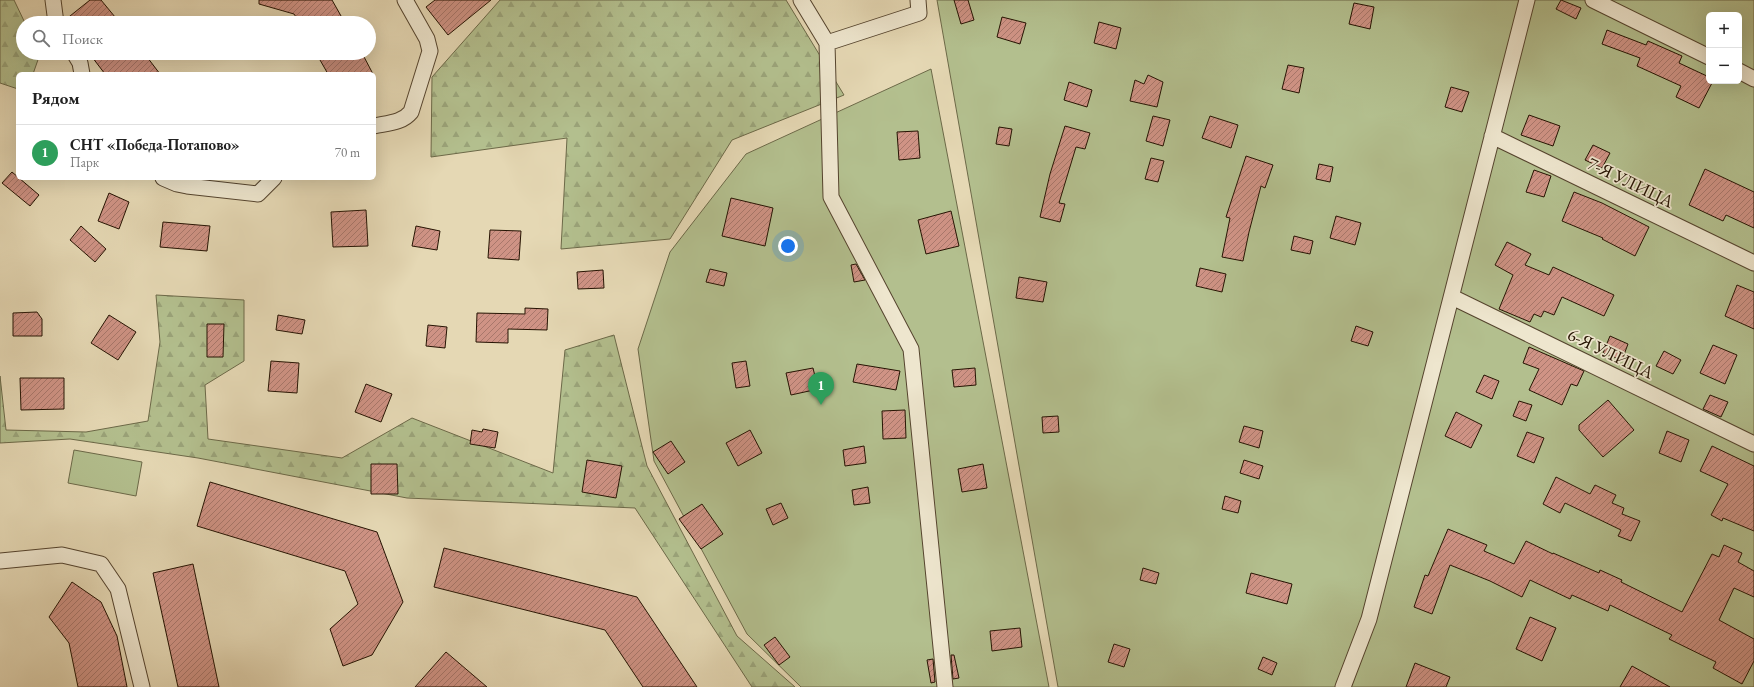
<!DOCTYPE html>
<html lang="ru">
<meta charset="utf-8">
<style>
body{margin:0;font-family:"EB Garamond",serif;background:#f6f6f6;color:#222}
.controls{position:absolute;right:12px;top:12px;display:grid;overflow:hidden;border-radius:6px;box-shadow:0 4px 16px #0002}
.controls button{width:36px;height:36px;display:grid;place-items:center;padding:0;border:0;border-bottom:1px solid #e0e0e0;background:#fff;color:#222;font:20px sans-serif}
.you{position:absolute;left:788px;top:246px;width:14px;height:14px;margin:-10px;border:3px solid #fff;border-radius:50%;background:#1a73e8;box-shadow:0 0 0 6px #1a73e833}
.badge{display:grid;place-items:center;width:26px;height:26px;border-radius:50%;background:#db2777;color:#fff;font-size:13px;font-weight:700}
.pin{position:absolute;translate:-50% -33px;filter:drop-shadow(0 1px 2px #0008)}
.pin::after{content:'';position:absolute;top:21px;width:14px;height:12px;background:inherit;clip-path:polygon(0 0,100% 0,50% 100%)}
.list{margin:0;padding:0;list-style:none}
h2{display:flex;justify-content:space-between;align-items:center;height:52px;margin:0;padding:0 16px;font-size:17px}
h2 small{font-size:13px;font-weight:400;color:#767676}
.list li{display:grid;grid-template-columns:26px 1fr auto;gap:12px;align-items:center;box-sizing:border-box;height:56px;padding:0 16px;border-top:1px solid #e0e0e0}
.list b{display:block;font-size:15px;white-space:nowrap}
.list p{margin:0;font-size:13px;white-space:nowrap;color:#767676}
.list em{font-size:13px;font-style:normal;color:#767676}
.icon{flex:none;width:22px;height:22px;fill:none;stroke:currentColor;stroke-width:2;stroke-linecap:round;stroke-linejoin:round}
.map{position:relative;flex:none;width:1754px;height:687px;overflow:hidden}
.search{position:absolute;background:#fff;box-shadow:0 4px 16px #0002;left:16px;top:16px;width:360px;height:44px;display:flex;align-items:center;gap:10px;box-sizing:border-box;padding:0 14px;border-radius:22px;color:#767676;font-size:15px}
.panel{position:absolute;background:#fff;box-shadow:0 4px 16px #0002;left:16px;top:72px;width:360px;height:108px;border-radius:6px}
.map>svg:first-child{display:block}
</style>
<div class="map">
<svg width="1754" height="687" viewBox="0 0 1754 687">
<defs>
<pattern id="forest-firs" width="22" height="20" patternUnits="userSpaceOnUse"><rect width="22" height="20" fill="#b3bf8e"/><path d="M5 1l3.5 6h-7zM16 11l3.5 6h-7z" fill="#9aa379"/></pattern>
<pattern id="building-hatch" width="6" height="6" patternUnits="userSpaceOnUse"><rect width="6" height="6" fill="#cf9385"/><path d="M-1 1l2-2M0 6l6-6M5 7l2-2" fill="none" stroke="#a8776b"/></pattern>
</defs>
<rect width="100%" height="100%" fill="#e5d8b4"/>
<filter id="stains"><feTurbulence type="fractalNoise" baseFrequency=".005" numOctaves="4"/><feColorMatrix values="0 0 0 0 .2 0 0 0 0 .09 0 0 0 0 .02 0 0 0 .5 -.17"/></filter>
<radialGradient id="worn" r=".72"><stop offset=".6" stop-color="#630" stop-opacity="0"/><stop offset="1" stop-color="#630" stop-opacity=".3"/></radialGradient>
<path fill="#b3bf8e" stroke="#6c6948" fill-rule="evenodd" d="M 937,0 L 1754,0 L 1754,687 L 1058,687 ZM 1709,15 L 1739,15 L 1739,81 L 1709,81 Z
M 931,69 L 1049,687 L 801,687 L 747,634 L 654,461 L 638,349 L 670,252 L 746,154 Z
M 74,450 L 142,462 L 136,496 L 68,483 Z"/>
<path fill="url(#forest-firs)" stroke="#6c6948" d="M 0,0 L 14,0 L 25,23 L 23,23 L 23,53 L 40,53 L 40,54 L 33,74 L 18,74 L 18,89 L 0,83 Z
M 500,0 L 786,0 L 844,95 L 732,140 L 670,239 L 561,249 L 567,138 L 431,157 L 432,77 Z
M 156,295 L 244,300 L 244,361 L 205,385 L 208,439 L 342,458 L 412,418 L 553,473 L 565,350 L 614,335 L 647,466 L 737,636 L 795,687 L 752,687 L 635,508 L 407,498 L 198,458 L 70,439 L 0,443 L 0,376 L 6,430 L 86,432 L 148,421 L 160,342 Z"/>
<path fill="url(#building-hatch)" stroke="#251302" d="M 90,0 L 101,0 L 120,23 L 65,23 L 65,20 Z
M 259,0 L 332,0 L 345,23 L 300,23 L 294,14 L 259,4 Z
M 435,0 L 491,0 L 448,35 L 426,7 Z
M 954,0 L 968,0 L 974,20 L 961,24 Z
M 1561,0 L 1581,8 L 1576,19 L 1556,9 Z
M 1354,3 L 1374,7 L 1370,29 L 1349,24 Z
M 1002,17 L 1026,23 L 1020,44 L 997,37 Z
M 1099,22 L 1121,28 L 1116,49 L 1094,43 Z
M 1607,30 L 1646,45 L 1648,41 L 1682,56 L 1679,63 L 1709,77 L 1709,81 L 1713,81 L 1699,108 L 1676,97 L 1681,86 L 1637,66 L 1640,58 L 1602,44 Z
M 89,53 L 144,53 L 160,74 L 105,74 Z
M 316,53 L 362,53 L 373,74 L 328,74 Z
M 1288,65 L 1304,68 L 1299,93 L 1282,89 Z
M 1148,75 L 1163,82 L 1157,107 L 1130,101 L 1135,80 L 1144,84 Z
M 1069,82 L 1092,90 L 1087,107 L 1064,100 Z
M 1451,87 L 1469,92 L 1462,112 L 1445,107 Z
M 1529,115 L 1560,126 L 1553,146 L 1521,135 Z
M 1153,116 L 1170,120 L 1163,146 L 1146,141 Z
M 1210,116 L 1238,125 L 1231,148 L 1202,138 Z
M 1065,126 L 1090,133 L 1085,149 L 1076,147 L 1059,203 L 1065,204 L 1060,222 L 1040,217 L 1050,174 Z
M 999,127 L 1012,129 L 1009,146 L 996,144 Z
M 918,131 L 920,158 L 899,160 L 897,132 Z
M 1593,145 L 1610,153 L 1602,168 L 1585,160 Z
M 1246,156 L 1273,165 L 1265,188 L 1261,186 L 1249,232 L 1243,261 L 1222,257 L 1230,218 L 1226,217 Z
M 1151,158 L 1164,161 L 1158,182 L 1145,179 Z
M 1319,164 L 1333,167 L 1330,182 L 1316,179 Z
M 1705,169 L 1754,192 L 1754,228 L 1726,215 L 1723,221 L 1689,205 Z
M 1534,170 L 1551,176 L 1544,197 L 1526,192 Z
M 12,172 L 39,195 L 30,206 L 2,183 Z
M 1574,192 L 1602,203 L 1649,227 L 1635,256 L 1602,239 L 1603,238 L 1562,221 Z
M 109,193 L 129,202 L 119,229 L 98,221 Z
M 731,198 L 773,208 L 765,246 L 722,236 Z
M 366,210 L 368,246 L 333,247 L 331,212 Z
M 951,211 L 959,246 L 926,254 L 918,220 Z
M 1336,216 L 1361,223 L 1355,245 L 1330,238 Z
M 163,222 L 210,226 L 207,251 L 160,247 Z
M 81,226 L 106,249 L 95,262 L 70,240 Z
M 416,226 L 440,231 L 437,250 L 412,246 Z
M 490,230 L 521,231 L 519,260 L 488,258 Z
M 1294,236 L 1313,241 L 1310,254 L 1291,250 Z
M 1507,242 L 1531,254 L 1525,265 L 1549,275 L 1553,267 L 1614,295 L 1604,316 L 1562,297 L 1554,315 L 1544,311 L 1541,317 L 1534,314 L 1530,322 L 1499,309 L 1513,275 L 1495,265 Z
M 856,264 L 865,280 L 854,282 L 851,265 Z
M 1200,268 L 1226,274 L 1222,292 L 1196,286 Z
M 710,269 L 727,273 L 724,286 L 706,282 Z
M 603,270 L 604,288 L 578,289 L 577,272 Z
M 1019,277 L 1047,282 L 1043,302 L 1016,298 Z
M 1737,285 L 1754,292 L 1754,329 L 1725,316 Z
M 525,308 L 548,309 L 547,330 L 508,329 L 508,343 L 476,342 L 477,313 L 525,314 Z
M 37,312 L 42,319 L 42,336 L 13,336 L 13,313 Z
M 109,315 L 136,332 L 118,360 L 91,343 Z
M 278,315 L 305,320 L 302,334 L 276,330 Z
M 207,324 L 224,324 L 223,357 L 207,357 Z
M 428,325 L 447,327 L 445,348 L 426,346 Z
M 1356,326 L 1373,332 L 1368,346 L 1351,341 Z
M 1610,336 L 1628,344 L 1622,360 L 1603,353 Z
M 1713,345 L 1737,355 L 1725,384 L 1700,373 Z
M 1529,347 L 1584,371 L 1577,386 L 1571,384 L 1562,405 L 1529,390 L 1539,369 L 1523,363 Z
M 1664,351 L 1681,360 L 1673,374 L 1656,366 Z
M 271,361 L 299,363 L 297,393 L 268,391 Z
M 746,361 L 750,386 L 736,388 L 732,363 Z
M 857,364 L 900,371 L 896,390 L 853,382 Z
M 813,368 L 818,389 L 791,395 L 786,373 Z
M 975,368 L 976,385 L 954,387 L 952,370 Z
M 1484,375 L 1499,381 L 1492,399 L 1476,392 Z
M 20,378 L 64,378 L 64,409 L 21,410 Z
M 366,384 L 392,394 L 381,422 L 355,412 Z
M 1710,395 L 1728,402 L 1721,417 L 1703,409 Z
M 1608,400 L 1634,430 L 1603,457 L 1579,430 L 1579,425 Z
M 1519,401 L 1532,405 L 1526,421 L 1513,416 Z
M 905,410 L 906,438 L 883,439 L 882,411 Z
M 1456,412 L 1482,425 L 1471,448 L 1445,436 Z
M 1058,416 L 1059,432 L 1043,433 L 1042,417 Z
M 1244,426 L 1263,431 L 1259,448 L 1239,442 Z
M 483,429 L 498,432 L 495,448 L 470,444 L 472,430 L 482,432 Z
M 750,430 L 762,453 L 738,466 L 726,443 Z
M 1667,431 L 1689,440 L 1681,462 L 1659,453 Z
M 1527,432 L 1544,438 L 1534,463 L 1517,456 Z
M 671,441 L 685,462 L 668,474 L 653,452 Z
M 864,446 L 866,463 L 845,466 L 843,450 Z
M 1712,446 L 1754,466 L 1754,531 L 1723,518 L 1722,521 L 1711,515 L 1728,484 L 1700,471 Z
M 587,460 L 622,466 L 616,498 L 582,492 Z
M 1244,460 L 1263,466 L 1259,479 L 1240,473 Z
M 371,464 L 397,464 L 398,494 L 371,494 Z
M 983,464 L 987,488 L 962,492 L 958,469 Z
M 1556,477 L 1590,494 L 1595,485 L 1616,495 L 1612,503 L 1624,508 L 1622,514 L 1640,521 L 1631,541 L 1618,536 L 1621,530 L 1565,503 L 1560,513 L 1543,504 Z
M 210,482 L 377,532 L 403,602 L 372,655 L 343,666 L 330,629 L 358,604 L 345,571 L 197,526 Z
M 868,487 L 870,503 L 854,505 L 852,490 Z
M 1225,496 L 1241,501 L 1238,513 L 1222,509 Z
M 781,503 L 788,518 L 773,525 L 766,509 Z
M 702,504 L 723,534 L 701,549 L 679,519 Z
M 1448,529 L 1487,545 L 1484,551 L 1514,564 L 1526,541 L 1553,554 L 1553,553 L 1599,573 L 1600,570 L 1622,580 L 1621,582 L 1682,612 L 1712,554 L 1719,557 L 1724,545 L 1742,553 L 1738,562 L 1754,571 L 1754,597 L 1734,588 L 1719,620 L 1754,639 L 1754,661 L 1742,684 L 1713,668 L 1716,662 L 1669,639 L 1672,635 L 1610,605 L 1608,611 L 1572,595 L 1570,599 L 1530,580 L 1522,597 L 1490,581 L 1450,565 L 1432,614 L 1414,607 L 1425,575 L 1428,576 Z
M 444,548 L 637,597 L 697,687 L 643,687 L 605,630 L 434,587 Z
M 193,564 L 219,687 L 178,687 L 153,573 Z
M 1143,568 L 1159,573 L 1156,584 L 1140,580 Z
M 1251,573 L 1292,584 L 1287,604 L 1246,593 Z
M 72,582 L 101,602 L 117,636 L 127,687 L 78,687 L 69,643 L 49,617 Z
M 1530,617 L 1556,628 L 1542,661 L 1516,649 Z
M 1020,628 L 1022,647 L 992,651 L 990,631 Z
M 775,637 L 790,657 L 779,665 L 764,645 Z
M 1114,644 L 1130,649 L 1124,667 L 1108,662 Z
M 446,652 L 487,687 L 415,687 Z
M 951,655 L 954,655 L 959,678 L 953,679 Z
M 1263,657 L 1277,663 L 1272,675 L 1258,669 Z
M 933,659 L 935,682 L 931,683 L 927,660 Z
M 1415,663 L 1450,677 L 1446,687 L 1406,687 Z
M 1632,666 L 1670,687 L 1620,687 Z"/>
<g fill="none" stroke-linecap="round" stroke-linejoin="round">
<g stroke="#55442e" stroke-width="17">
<path id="minor" d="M 53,0 L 56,23
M 801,0 L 827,43 L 919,13 L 918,0
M 1593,0 L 1709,57
M 827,43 L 831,197 L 911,349 L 945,687
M 74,53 L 80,63 L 82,74
M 1739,71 L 1754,79
M 374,126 C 388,123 402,123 411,112 L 430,51 L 427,39 L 405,0
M 1492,136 L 1754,263
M 163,178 L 177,184 L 187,186 L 258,194 L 274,178
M 1452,297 L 1754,444
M 0,561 L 62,555 L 101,564 L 118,589 L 142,687
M 1343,687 L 1369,619 L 1527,0"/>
</g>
<use href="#minor" stroke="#eee6ce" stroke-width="15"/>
</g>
<g text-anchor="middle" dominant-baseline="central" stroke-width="3.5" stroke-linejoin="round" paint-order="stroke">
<g font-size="18" fill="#251302" stroke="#eee6ce">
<text transform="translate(1631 182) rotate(26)">7-Я УЛИЦА</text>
<text transform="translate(1611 353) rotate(26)">6-Я УЛИЦА</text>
</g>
</g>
<rect width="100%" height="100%" filter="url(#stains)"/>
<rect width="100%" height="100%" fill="url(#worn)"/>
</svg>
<div class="controls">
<button>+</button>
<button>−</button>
</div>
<div class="you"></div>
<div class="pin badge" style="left:821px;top:405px;background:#2e9e5b">1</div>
<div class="search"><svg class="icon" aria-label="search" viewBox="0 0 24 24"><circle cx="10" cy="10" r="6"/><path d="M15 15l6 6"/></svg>Поиск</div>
<section class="panel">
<h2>Рядом<small></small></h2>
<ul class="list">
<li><span class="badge" style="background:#2e9e5b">1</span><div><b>СНТ «Победа-Потапово»</b><p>Парк</p></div><em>70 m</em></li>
</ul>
</section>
</div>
